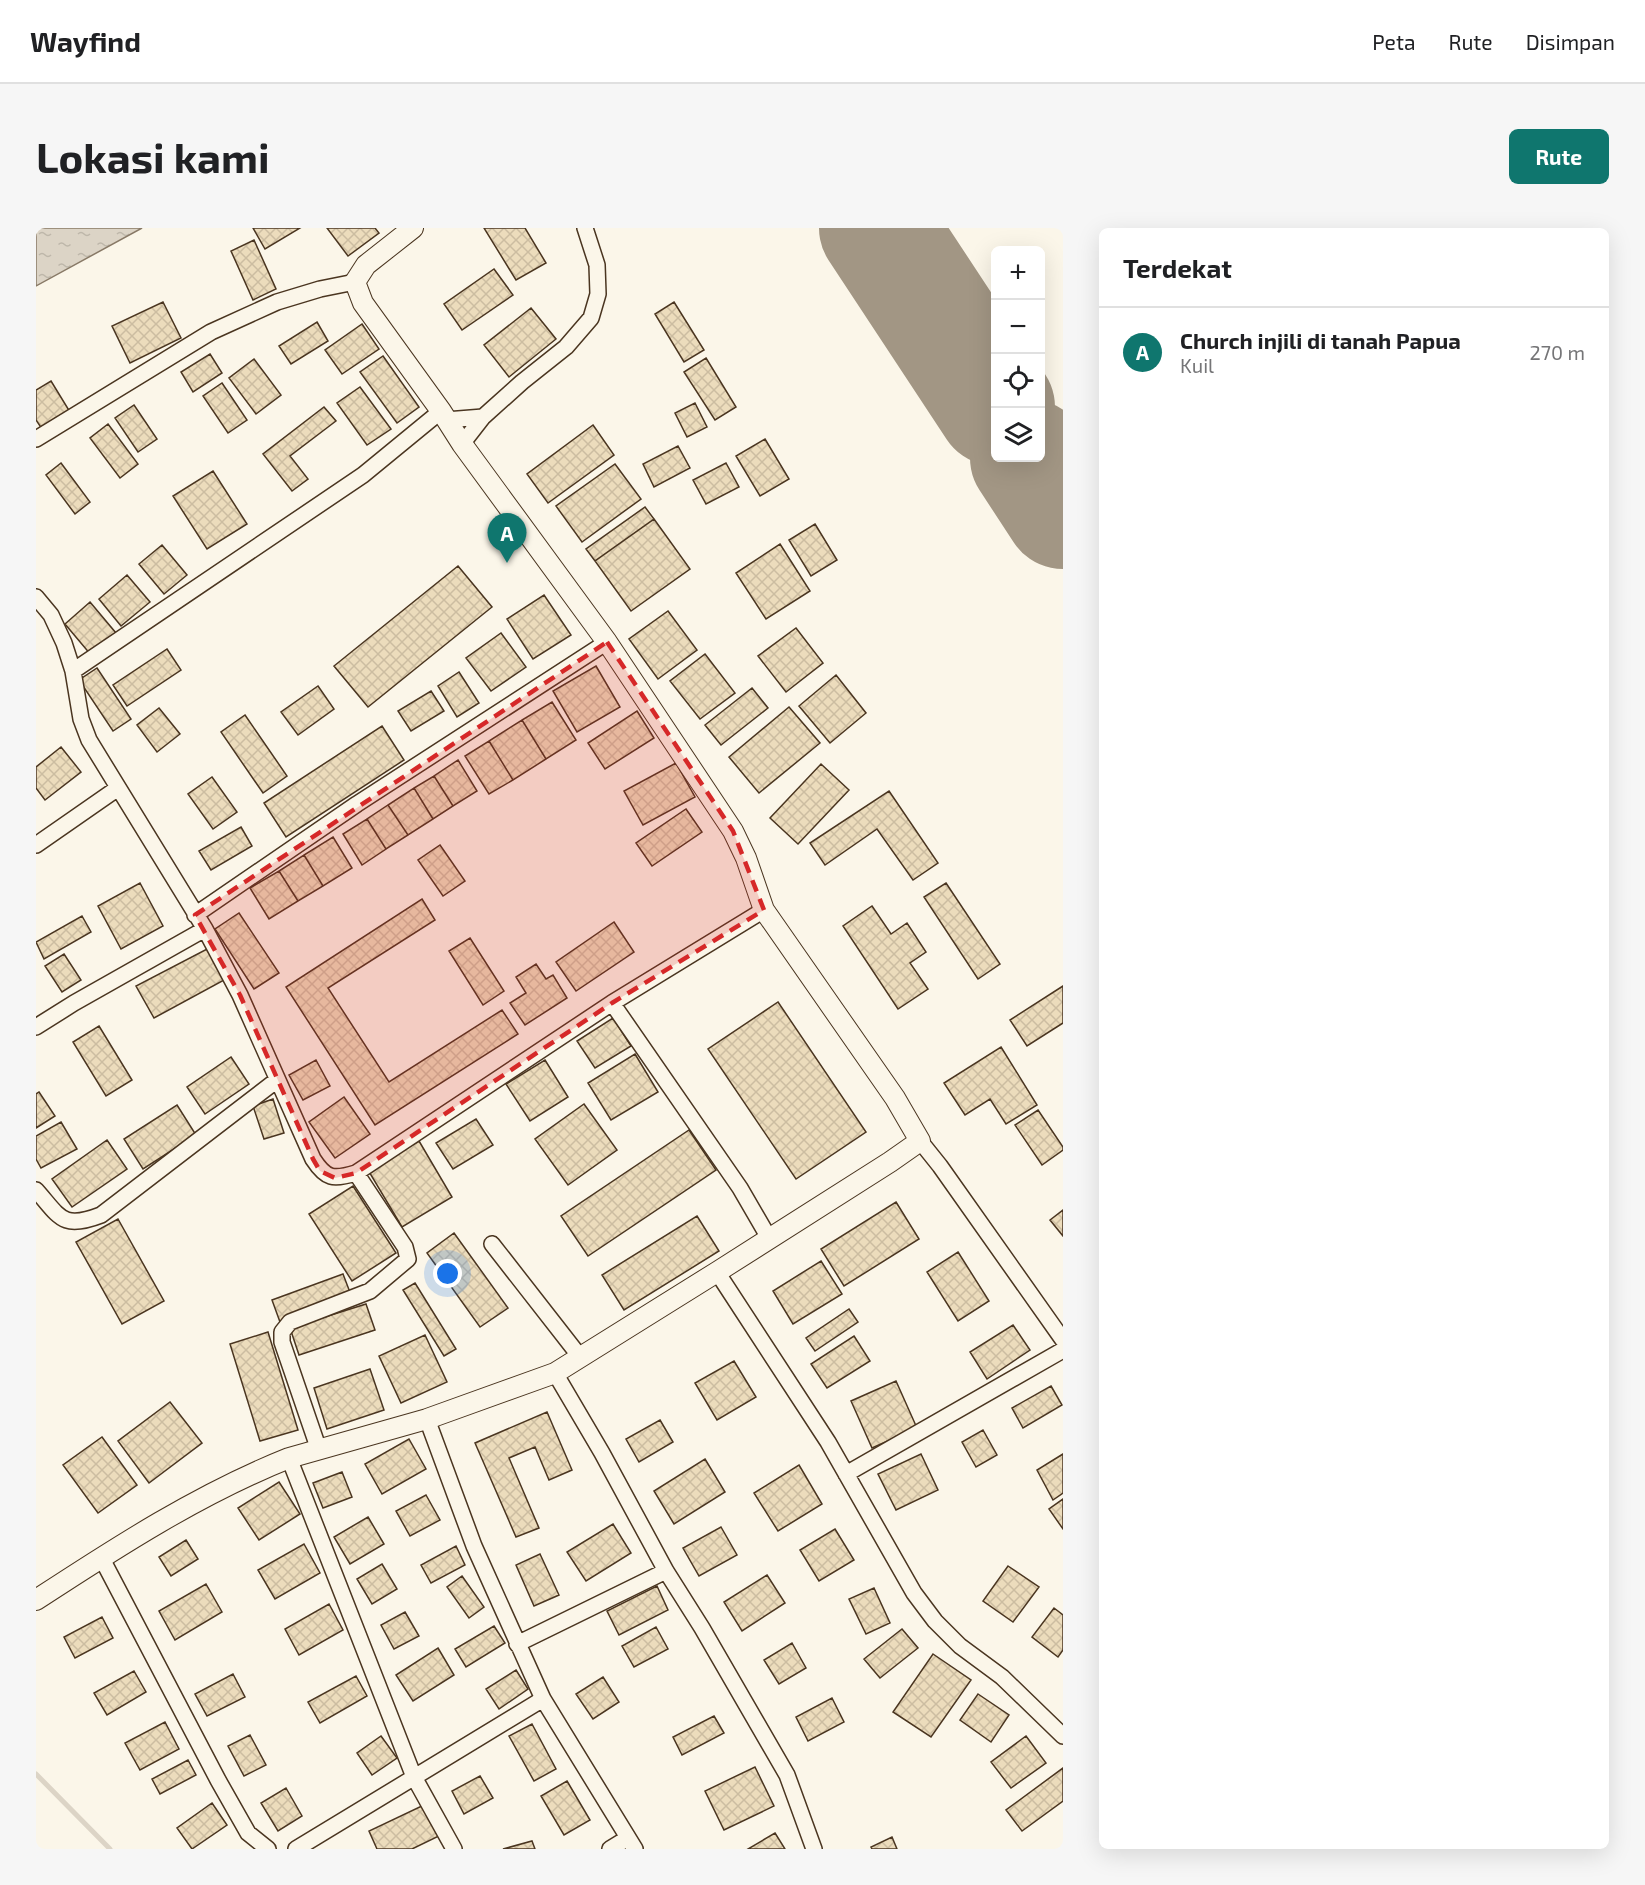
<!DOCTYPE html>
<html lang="id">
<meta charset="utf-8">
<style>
body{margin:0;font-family:"Exo 2",sans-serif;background:#f6f6f6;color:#202124}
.controls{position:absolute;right:18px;top:18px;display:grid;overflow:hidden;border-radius:9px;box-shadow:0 6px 24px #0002}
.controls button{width:54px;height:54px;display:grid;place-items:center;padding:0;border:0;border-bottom:2px solid #e0e0e0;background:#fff;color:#202124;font:30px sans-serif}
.you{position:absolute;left:412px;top:1046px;width:21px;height:21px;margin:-15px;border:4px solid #fff;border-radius:50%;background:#1a73e8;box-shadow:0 0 0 9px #1a73e833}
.badge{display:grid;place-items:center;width:39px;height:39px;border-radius:50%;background:#0f766e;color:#fff;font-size:20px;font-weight:700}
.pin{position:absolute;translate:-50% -50px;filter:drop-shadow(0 2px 3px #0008)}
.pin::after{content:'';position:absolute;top:32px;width:21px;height:18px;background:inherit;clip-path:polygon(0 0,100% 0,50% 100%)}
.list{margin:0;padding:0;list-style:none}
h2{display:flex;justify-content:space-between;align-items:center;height:78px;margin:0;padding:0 24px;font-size:26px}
h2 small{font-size:20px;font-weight:400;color:#757577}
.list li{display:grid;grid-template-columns:39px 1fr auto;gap:18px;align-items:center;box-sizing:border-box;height:90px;padding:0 24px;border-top:2px solid #e0e0e0}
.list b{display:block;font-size:22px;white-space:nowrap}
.list p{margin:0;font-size:20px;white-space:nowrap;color:#757577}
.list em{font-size:20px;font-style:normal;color:#757577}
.icon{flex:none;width:33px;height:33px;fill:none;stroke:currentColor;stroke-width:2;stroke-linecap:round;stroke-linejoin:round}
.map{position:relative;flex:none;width:1027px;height:1621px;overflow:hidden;border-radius:9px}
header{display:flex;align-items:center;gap:36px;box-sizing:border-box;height:84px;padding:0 30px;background:#fff;border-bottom:2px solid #e0e0e0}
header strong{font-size:28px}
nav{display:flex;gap:33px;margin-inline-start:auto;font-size:21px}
.intro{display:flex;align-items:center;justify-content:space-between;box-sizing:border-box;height:144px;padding:0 36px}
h1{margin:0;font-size:42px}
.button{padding:15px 27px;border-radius:9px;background:#0f766e;color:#fff;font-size:21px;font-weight:700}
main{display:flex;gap:36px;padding:0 36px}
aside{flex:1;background:#fff;border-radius:9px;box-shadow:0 6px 24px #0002}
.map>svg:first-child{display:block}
</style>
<header>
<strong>Wayfind</strong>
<nav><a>Peta</a><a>Rute</a><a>Disimpan</a></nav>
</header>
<div class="intro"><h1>Lokasi kami</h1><a class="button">Rute</a></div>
<main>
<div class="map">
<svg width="1027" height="1621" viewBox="0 0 1027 1621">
<defs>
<pattern id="water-ripples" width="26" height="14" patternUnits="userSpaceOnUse" patternTransform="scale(1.5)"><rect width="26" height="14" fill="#dcd4c6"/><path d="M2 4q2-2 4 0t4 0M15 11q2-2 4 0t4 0" fill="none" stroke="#beb7aa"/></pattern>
<pattern id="building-cross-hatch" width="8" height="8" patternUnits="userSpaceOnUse" patternTransform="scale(1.5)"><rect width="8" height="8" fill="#ecdcbc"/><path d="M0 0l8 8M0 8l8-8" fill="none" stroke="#ccbda1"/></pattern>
</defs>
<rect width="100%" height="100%" fill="#fbf6e9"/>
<path fill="url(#water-ripples)" stroke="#887966" stroke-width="1.5" d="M 0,0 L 106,0 L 0,58 Z"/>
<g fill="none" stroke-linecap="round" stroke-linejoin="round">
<path stroke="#dcd4c6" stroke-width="5" d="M 0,1546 L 74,1621"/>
<path stroke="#a29684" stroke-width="46" d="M 888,0 L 894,80"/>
<path stroke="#a29684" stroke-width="118" d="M 842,0 L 960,179
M 993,230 L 1027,282"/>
</g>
<path fill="url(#building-cross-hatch)" stroke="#4a3520" stroke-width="1.5" d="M 217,0 L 264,0 L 229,21 Z
M 291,0 L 339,0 L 343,5 L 312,28 Z
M 448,0 L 489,0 L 510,35 L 480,52 Z
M 218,12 L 240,61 L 217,72 L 195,23 Z
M 458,41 L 477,67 L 426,102 L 408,76 Z
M 127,74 L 145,110 L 94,135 L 76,98 Z
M 638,74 L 668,122 L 648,134 L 619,86 Z
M 495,80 L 520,111 L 473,149 L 448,117 Z
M 281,94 L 292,113 L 255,136 L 243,118 Z
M 326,96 L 343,121 L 306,146 L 289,122 Z
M 174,126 L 186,145 L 157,164 L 145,144 Z
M 347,128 L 383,179 L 361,195 L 324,144 Z
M 670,130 L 700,179 L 679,192 L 648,144 Z
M 218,131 L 245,167 L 220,186 L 193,150 Z
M 15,153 L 34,184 L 6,201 L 0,192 L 0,162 Z
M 186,155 L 211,192 L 192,205 L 167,168 Z
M 324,159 L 355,201 L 331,217 L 301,175 Z
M 659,175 L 671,199 L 651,209 L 639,185 Z
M 98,177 L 121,211 L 102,224 L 79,190 Z
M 288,179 L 300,193 L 254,228 L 272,251 L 256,263 L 227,226 Z
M 72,196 L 102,236 L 84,250 L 54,210 Z
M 557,197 L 578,227 L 512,275 L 491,246 Z
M 729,211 L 753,251 L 724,268 L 700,228 Z
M 642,218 L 654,240 L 618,259 L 607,236 Z
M 25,235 L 54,274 L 39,286 L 10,247 Z
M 690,235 L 703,259 L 670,276 L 657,252 Z
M 579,236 L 605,271 L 546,314 L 520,278 Z
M 177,243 L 211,296 L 171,321 L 137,268 Z
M 609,279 L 618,291 L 559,333 L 550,321 Z
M 618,291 L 654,341 L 595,383 L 559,333 Z
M 779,296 L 801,332 L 775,348 L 753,312 Z
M 744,316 L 774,363 L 730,391 L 700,345 Z
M 126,317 L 151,347 L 128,366 L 103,336 Z
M 422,338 L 456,379 L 332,479 L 298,438 Z
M 91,347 L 114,374 L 85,398 L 63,371 Z
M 508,367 L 535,407 L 497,431 L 471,391 Z
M 54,374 L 80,405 L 55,427 L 29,396 Z
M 632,383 L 661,422 L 622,451 L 593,411 Z
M 760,400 L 787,435 L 750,464 L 722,428 Z
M 465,405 L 490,439 L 455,463 L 430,430 Z
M 131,421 L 145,442 L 91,478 L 77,457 Z
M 669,426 L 699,465 L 664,491 L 634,453 Z
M 560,438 L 584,479 L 541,504 L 517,463 Z
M 61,440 L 95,491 L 77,503 L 43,452 Z
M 423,444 L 443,475 L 421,489 L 402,458 Z
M 800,447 L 830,485 L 794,515 L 763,478 Z
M 282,458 L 298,481 L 262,507 L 245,484 Z
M 716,460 L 732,480 L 685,517 L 669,497 Z
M 395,463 L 408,483 L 375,503 L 362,483 Z
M 516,474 L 540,512 L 510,531 L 486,492 Z
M 753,479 L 784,515 L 723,565 L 693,529 Z
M 123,480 L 144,506 L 121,524 L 101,497 Z
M 601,483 L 618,510 L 569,541 L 552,515 Z
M 209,487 L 251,548 L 227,565 L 185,504 Z
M 486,492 L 510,531 L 477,552 L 453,513 Z
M 346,498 L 368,532 L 250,609 L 228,575 Z
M 453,513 L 477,552 L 453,566 L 429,528 Z
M 25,519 L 45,544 L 9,572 L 0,560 L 0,539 Z
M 422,532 L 441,563 L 417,578 L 398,548 Z
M 640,535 L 659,569 L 607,597 L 588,563 Z
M 785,536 L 813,562 L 762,616 L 734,590 Z
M 398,548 L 417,578 L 397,591 L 378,560 Z
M 176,549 L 201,584 L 177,601 L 152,566 Z
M 378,560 L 397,591 L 372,607 L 352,577 Z
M 853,563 L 902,635 L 877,652 L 841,601 L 789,637 L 774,615 Z
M 352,577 L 372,607 L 350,621 L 331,591 Z
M 650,581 L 666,604 L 616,638 L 600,615 Z
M 331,591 L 350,621 L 326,637 L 307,606 Z
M 205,599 L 216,618 L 175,642 L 163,623 Z
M 297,609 L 316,640 L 287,658 L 268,627 Z
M 404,617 L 429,653 L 407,668 L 382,632 Z
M 268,627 L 287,658 L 262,673 L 243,643 Z
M 243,643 L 262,673 L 233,691 L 214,660 Z
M 104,655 L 127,698 L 85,721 L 62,678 Z
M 910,655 L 964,736 L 942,751 L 888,669 Z
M 386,671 L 399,692 L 292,760 L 353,854 L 466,782 L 482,806 L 339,897 L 250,759 Z
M 836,678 L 855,706 L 871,695 L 890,724 L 874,735 L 892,761 L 862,781 L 807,698 Z
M 203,685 L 243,745 L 218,761 L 179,701 Z
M 46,688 L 55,704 L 8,731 L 0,714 Z
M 578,694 L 598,724 L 540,763 L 520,734 Z
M 434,710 L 468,763 L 447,777 L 413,723 Z
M 173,720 L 190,751 L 118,790 L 100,758 Z
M 28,726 L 45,752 L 26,764 L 9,738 Z
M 500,736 L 510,751 L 517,747 L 531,770 L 489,797 L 474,775 L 490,765 L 480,749 Z
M 1027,758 L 1027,795 L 991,818 L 974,792 Z
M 742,774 L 830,904 L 760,951 L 672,821 Z
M 577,790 L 595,818 L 559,840 L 541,813 Z
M 63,798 L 96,852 L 70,868 L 37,814 Z
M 965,819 L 1001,877 L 970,896 L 954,871 L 929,887 L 908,855 Z
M 599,826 L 622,864 L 575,892 L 552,855 Z
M 195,829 L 213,856 L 169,886 L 151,859 Z
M 280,832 L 294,858 L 267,872 L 253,847 Z
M 509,832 L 532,869 L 494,893 L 470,856 Z
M 3,864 L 19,888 L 0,900 L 0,866 Z
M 308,869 L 334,906 L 299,930 L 273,894 Z
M 237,871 L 248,905 L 228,911 L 217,878 Z
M 548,876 L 581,922 L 532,957 L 499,911 Z
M 141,877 L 160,907 L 107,941 L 88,911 Z
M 1002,882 L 1027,919 L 1027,922 L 1006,937 L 979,897 Z
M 440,891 L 457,917 L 417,941 L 400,915 Z
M 25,894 L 41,921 L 5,940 L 0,931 L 0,908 Z
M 653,902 L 680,942 L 552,1028 L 525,988 Z
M 71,912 L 91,941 L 36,979 L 16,951 Z
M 383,913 L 416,969 L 366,999 L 332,942 Z
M 317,958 L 360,1025 L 316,1053 L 273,986 Z
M 860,974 L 883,1011 L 808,1058 L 785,1021 Z
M 1027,982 L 1027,1008 L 1014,992 Z
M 661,988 L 683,1023 L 588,1082 L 566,1047 Z
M 82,991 L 128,1073 L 86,1096 L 40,1014 Z
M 418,1005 L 472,1080 L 444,1099 L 391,1025 Z
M 922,1024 L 953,1073 L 922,1093 L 891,1044 Z
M 785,1033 L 806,1066 L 757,1096 L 737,1063 Z
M 307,1046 L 315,1067 L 244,1094 L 236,1072 Z
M 379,1055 L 420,1121 L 408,1128 L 367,1062 Z
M 330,1076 L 339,1102 L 263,1127 L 254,1100 Z
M 813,1081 L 822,1094 L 779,1123 L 770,1110 Z
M 977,1097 L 994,1122 L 951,1151 L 934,1124 Z
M 232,1104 L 262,1202 L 224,1213 L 194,1116 Z
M 389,1107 L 411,1154 L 365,1175 L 343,1128 Z
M 818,1108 L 834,1133 L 791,1160 L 775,1136 Z
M 698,1133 L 720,1169 L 681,1192 L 659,1155 Z
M 334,1141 L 348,1182 L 291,1201 L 278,1160 Z
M 860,1153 L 881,1200 L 836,1220 L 815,1173 Z
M 1015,1158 L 1026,1177 L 987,1200 L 976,1180 Z
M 134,1174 L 166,1215 L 113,1255 L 82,1213 Z
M 511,1184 L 536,1242 L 513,1252 L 499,1219 L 473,1230 L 503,1300 L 480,1309 L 439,1215 Z
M 624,1192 L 637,1214 L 603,1234 L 590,1211 Z
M 947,1202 L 961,1227 L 940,1239 L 926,1214 Z
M 66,1209 L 101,1257 L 62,1285 L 27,1237 Z
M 373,1211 L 390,1241 L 346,1266 L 329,1236 Z
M 885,1226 L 902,1262 L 860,1282 L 842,1246 Z
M 1027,1226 L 1027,1265 L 1017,1272 L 1001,1242 Z
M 669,1231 L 689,1264 L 638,1296 L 618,1263 Z
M 763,1237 L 786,1276 L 742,1303 L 718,1265 Z
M 306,1244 L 316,1269 L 287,1280 L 277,1255 Z
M 243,1254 L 264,1286 L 223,1312 L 202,1280 Z
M 390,1267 L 404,1292 L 374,1308 L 360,1283 Z
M 1027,1271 L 1027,1301 L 1013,1281 Z
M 332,1289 L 348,1316 L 314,1336 L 298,1309 Z
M 577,1296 L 595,1325 L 550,1353 L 531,1324 Z
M 685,1299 L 701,1327 L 663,1348 L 647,1320 Z
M 799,1301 L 818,1332 L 783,1353 L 764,1322 Z
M 150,1312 L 162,1331 L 135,1348 L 123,1329 Z
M 268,1316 L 284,1345 L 239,1371 L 222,1342 Z
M 420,1318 L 429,1337 L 395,1355 L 385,1337 Z
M 504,1326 L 523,1367 L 498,1378 L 480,1337 Z
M 346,1336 L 361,1361 L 336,1376 L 321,1351 Z
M 972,1338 L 1003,1359 L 977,1394 L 947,1373 Z
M 731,1347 L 749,1375 L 706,1403 L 688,1374 Z
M 426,1348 L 448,1379 L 433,1390 L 411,1359 Z
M 170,1356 L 186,1384 L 139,1412 L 123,1383 Z
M 621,1358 L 632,1382 L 583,1407 L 571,1383 Z
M 838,1360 L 854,1395 L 830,1406 L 813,1371 Z
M 293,1376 L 307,1402 L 263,1427 L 249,1401 Z
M 1018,1380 L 1027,1387 L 1027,1422 L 1022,1429 L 996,1409 Z
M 369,1384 L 383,1408 L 358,1421 L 345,1397 Z
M 66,1389 L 77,1410 L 39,1430 L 28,1409 Z
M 458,1398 L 469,1415 L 430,1439 L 419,1421 Z
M 620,1399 L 632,1421 L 598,1439 L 586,1418 Z
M 866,1401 L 882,1420 L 844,1450 L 828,1431 Z
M 756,1415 L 770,1440 L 743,1456 L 728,1432 Z
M 402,1420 L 418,1447 L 377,1473 L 360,1447 Z
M 897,1426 L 935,1452 L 895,1509 L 857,1484 Z
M 480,1442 L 492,1461 L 463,1481 L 450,1461 Z
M 98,1443 L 110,1464 L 71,1487 L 58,1465 Z
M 197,1446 L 209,1469 L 171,1488 L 159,1466 Z
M 320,1448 L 331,1468 L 284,1495 L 272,1474 Z
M 567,1449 L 583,1474 L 557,1491 L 540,1466 Z
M 942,1466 L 973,1487 L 955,1514 L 924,1492 Z
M 796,1470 L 808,1494 L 772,1513 L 760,1489 Z
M 678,1488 L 688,1505 L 646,1527 L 637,1509 Z
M 129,1494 L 143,1521 L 104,1542 L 89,1515 Z
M 496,1496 L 520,1541 L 498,1553 L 473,1508 Z
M 214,1507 L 230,1537 L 208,1548 L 192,1518 Z
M 345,1508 L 361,1530 L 336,1547 L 321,1525 Z
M 990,1508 L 1010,1535 L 975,1560 L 955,1534 Z
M 152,1532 L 160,1547 L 124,1566 L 116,1551 Z
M 719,1539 L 738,1578 L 688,1602 L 669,1563 Z
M 1027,1540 L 1027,1573 L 986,1603 L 970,1582 Z
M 444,1548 L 457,1570 L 428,1586 L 416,1563 Z
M 531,1553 L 554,1592 L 528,1607 L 505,1568 Z
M 250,1560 L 266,1588 L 242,1603 L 225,1575 Z
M 176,1575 L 191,1597 L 156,1621 L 141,1600 Z
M 390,1576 L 405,1607 L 376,1621 L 341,1621 L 333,1603 Z
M 739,1605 L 749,1621 L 712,1621 Z
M 856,1609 L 861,1621 L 836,1621 L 835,1619 Z
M 496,1613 L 499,1621 L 467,1621 Z"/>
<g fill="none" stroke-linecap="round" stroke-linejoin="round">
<g stroke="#4a3520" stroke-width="18">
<path id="minor" d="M 410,192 L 447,189
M 0,211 L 175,104 L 241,74 L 284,61 L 319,54
M 426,216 L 447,189 L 486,154 L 530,119 L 555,90 L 562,66 L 561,37 L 549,0
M 0,369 L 15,387 L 28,415 L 37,443 L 45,491 L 53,512 L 169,701 L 204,767 L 277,931 C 290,951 297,952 320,945 L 576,775 L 728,682
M 37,443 L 327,247 L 405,183
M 0,617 L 82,560
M 159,687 L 321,576 L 571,414
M 576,775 L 704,960 L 733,1010
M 0,799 L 38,775 L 169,701
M 884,913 L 904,938 L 1027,1112
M 0,962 C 24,989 26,1002 65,987 L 241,852
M 456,1016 L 545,1130
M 681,1044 L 792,1214 L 878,1365 L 899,1393 L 924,1418 L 966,1449 L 1027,1508
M 519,1145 L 566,1225 L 630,1343 L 666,1400 L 751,1547 L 778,1621
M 391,1191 L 438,1318 L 507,1471 L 599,1621
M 283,1222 L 246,1114 L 246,1104 L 254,1094 L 334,1063 L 372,1031 L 369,1019 L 320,945
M 253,1230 L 378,1549 L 418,1621
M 810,1246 L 1027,1122
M 65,1329 L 182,1552 L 212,1605 L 232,1621
M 481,1416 L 630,1343
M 260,1621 L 507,1471
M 574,1621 L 592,1610"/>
</g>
<g stroke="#4a3520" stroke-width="22">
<path id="tertiary" d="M 0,1372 C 81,1319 163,1266 253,1230 L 391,1191 L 519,1145 L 681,1044 L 854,934 L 884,913 L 859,870 L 728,682 L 710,630 L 697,603 L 571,414 L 426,216 L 405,183 L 327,75 L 319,54 L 330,37 L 377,0"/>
</g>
<use href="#minor" stroke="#fbf6e9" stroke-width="15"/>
<use href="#tertiary" stroke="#fbf6e9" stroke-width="20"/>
</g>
<path fill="#d62828" fill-opacity="0.2" stroke="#d62828" stroke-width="4.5" stroke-dasharray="12 8" stroke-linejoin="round" d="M 571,414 L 697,603 L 728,682 L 576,775 L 320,945 L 299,950 L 284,943 L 277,931 L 204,767 L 159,687 Z"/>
</svg>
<div class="controls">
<button>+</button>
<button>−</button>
<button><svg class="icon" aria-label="locate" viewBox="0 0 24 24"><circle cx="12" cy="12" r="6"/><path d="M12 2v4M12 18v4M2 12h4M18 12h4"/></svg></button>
<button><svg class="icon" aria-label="layers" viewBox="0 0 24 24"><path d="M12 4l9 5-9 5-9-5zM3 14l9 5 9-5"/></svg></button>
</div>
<div class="you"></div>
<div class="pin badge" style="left:471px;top:335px">A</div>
</div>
<aside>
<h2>Terdekat<small></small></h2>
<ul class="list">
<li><span class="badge">A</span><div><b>Church injili di tanah Papua</b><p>Kuil</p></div><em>270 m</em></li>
</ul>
</aside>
</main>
